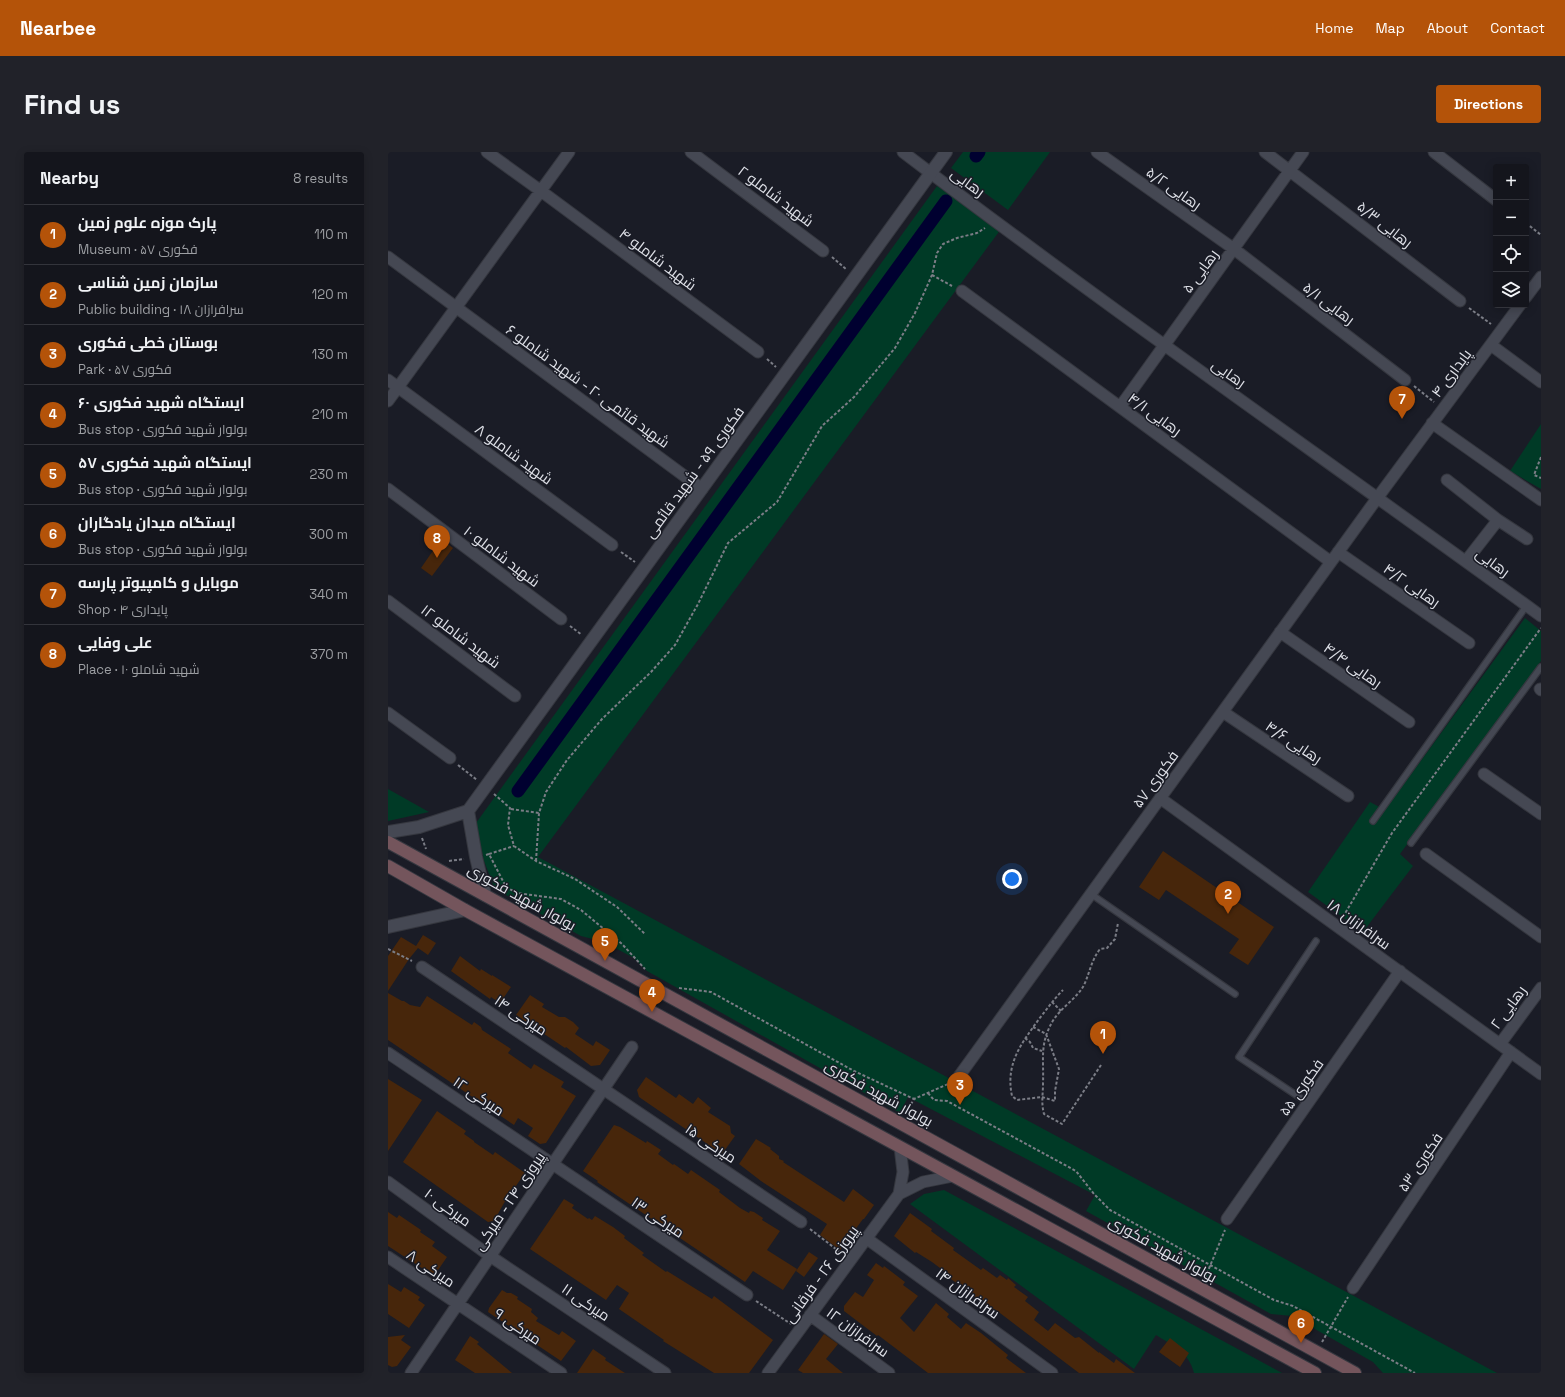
<!DOCTYPE html>
<meta charset="utf-8">
<style>
body{margin:0;font-family:"Space Grotesk",Cairo,sans-serif;background:#212229;color:#f1f3f6}
.controls{position:absolute;right:12px;top:12px;display:grid;overflow:hidden;border-radius:4px;box-shadow:0 2px 10px #0003}
.controls button{width:36px;height:36px;display:grid;place-items:center;padding:0;border:0;border-bottom:1px solid #33343b;background:#14151c;color:#f1f3f6;font:20px sans-serif}
.you{position:absolute;left:624px;top:727px;width:14px;height:14px;margin:-10px;border:3px solid #fff;border-radius:50%;background:#1a73e8;box-shadow:0 0 0 6px #1a73e833}
.badge{display:grid;place-items:center;width:26px;height:26px;border-radius:50%;background:#b45309;color:#fff;font-size:13px;font-weight:700}
.pin{position:absolute;translate:-50% -33px;filter:drop-shadow(0 1px 2px #0008)}
.pin::after{content:'';position:absolute;top:21px;width:14px;height:12px;background:inherit;clip-path:polygon(0 0,100% 0,50% 100%)}
.list{margin:0;padding:0;list-style:none}
h2{display:flex;justify-content:space-between;align-items:center;height:52px;margin:0;padding:0 16px;font-size:17px}
h2 small{font-size:13px;font-weight:400;color:#9d9fa3}
.list li{display:grid;grid-template-columns:26px 1fr auto;gap:12px;align-items:center;box-sizing:border-box;height:60px;padding:0 16px;border-top:1px solid #33343b}
.list b{display:block;font-size:15px;white-space:nowrap}
.list p{margin:0;font-size:13px;white-space:nowrap;color:#9d9fa3}
.list em{font-size:13px;font-style:normal;color:#9d9fa3}
.icon{flex:none;width:22px;height:22px;fill:none;stroke:currentColor;stroke-width:2;stroke-linecap:round;stroke-linejoin:round}
.map{position:relative;flex:none;width:1153px;height:1221px;overflow:hidden;border-radius:4px}
header{display:flex;align-items:center;gap:24px;box-sizing:border-box;height:56px;padding:0 20px;background:#b45309;color:#fff}
header strong{font-size:19px}
nav{display:flex;gap:22px;margin-inline-start:auto;font-size:14px}
.intro{display:flex;align-items:center;justify-content:space-between;box-sizing:border-box;height:96px;padding:0 24px}
h1{margin:0;font-size:28px}
.button{padding:10px 18px;border-radius:4px;background:#b45309;color:#fff;font-size:14px;font-weight:700}
main{display:flex;gap:24px;padding:0 24px}
aside{flex:1;background:#14151c;border-radius:4px;box-shadow:0 2px 10px #0003}
.map>svg:first-child{display:block}
</style>
<header>
<strong>Nearbee</strong>
<nav><a>Home</a><a>Map</a><a>About</a><a>Contact</a></nav>
</header>
<div class="intro"><h1>Find us</h1><a class="button">Directions</a></div>
<main>
<aside>
<h2>Nearby<small>8 results</small></h2>
<ul class="list">
<li><span class="badge">1</span><div><b>پارک موزه علوم زمین</b><p>Museum · فکوری ۵۷</p></div><em>110 m</em></li>
<li><span class="badge">2</span><div><b>سازمان زمین شناسی</b><p>Public building · سرافرازان ۱۸</p></div><em>120 m</em></li>
<li><span class="badge">3</span><div><b>بوستان خطی فکوری</b><p>Park · فکوری ۵۷</p></div><em>130 m</em></li>
<li><span class="badge">4</span><div><b>ایستگاه شهید فکوری ۶۰</b><p>Bus stop · بولوار شهید فکوری</p></div><em>210 m</em></li>
<li><span class="badge">5</span><div><b>ایستگاه شهید فکوری ۵۷</b><p>Bus stop · بولوار شهید فکوری</p></div><em>230 m</em></li>
<li><span class="badge">6</span><div><b>ایستگاه میدان یادگاران</b><p>Bus stop · بولوار شهید فکوری</p></div><em>300 m</em></li>
<li><span class="badge">7</span><div><b>موبایل و کامپیوتر پارسه</b><p>Shop · پایداری ۴</p></div><em>340 m</em></li>
<li><span class="badge">8</span><div><b>علی وفایی</b><p>Place · شهید شاملو ۱۰</p></div><em>370 m</em></li>
</ul>
</aside>
<div class="map">
<svg width="1153" height="1221" viewBox="0 0 1153 1221">
<rect width="100%" height="100%" fill="#1a1c26"/>
<path fill="#003a26" d="M 575,0 L 662,0 L 620,58 L 563,16 Z
M 549,34 L 613,77 L 150,705 L 1109,1221 L 995,1221 L 985,1210 L 904,1164 L 883,1162 L 698,1059 L 707,1043 L 520,945 L 512,961 L 259,819 L 246,806 L 216,790 L 193,784 L 107,737 L 96,709 L 88,671 Z
M 1153,272 L 1153,337 L 1122,319 Z
M 1137,466 L 1153,479 L 1153,509 L 1012,702 L 1025,714 L 975,780 L 920,740 L 982,650 L 997,658 Z
M 0,637 L 41,660 L 0,669 Z
M 556,1038 L 894,1221 L 806,1221 C 801,1200 785,1194 768,1183 L 746,1217 L 522,1052 L 536,1042 Z"/>
<g fill="none" stroke-linecap="round" stroke-linejoin="round">
<path stroke="#000030" stroke-width="13" d="M 588,4 L 591,0
M 130,639 L 558,49"/>
</g>
<path fill="#47260b" d="M 53,387 L 65,396 L 44,424 L 33,416 Z
M 775,699 L 886,775 L 860,813 L 841,801 L 851,787 L 778,738 L 771,748 L 751,735 Z
M 35,783 L 48,791 L 40,803 L 30,796 L 21,807 L 0,839 L 0,804 L 13,785 L 28,794 Z
M 72,804 L 92,819 L 93,817 L 104,824 L 104,823 L 123,835 L 112,851 L 103,845 L 102,847 L 63,819 Z
M 0,841 L 14,849 L 16,849 L 22,853 L 32,855 L 39,844 L 84,873 L 86,870 L 93,875 L 94,878 L 123,897 L 120,901 L 143,917 L 146,912 L 176,930 L 173,935 L 188,944 L 158,991 L 152,992 L 140,984 L 145,976 L 130,966 L 126,973 L 0,888 Z
M 142,843 L 156,852 L 154,855 L 171,865 L 177,865 L 185,870 L 191,876 L 187,882 L 205,894 L 208,889 L 222,898 L 212,913 L 203,914 L 178,895 L 177,896 L 128,863 Z
M 258,925 L 288,946 L 291,942 L 305,952 L 310,945 L 323,956 L 320,960 L 342,974 L 343,981 L 347,984 L 334,1002 L 251,945 L 249,938 Z
M 0,927 L 34,948 L 0,999 Z
M 49,959 L 78,979 L 76,982 L 86,989 L 86,990 L 105,1003 L 107,1000 L 137,1021 L 116,1051 L 106,1069 L 100,1070 L 15,1010 Z
M 226,973 L 232,975 L 258,991 L 259,989 L 273,998 L 270,1002 L 285,1013 L 286,1012 L 300,1022 L 303,1018 L 332,1038 L 331,1040 L 352,1056 L 361,1061 L 362,1059 L 366,1060 L 375,1066 L 374,1068 L 392,1079 L 379,1098 L 409,1117 L 395,1138 L 365,1119 L 357,1130 L 209,1030 L 210,1029 L 195,1019 Z
M 368,987 L 383,996 L 382,997 L 391,1004 L 391,1007 L 396,1009 L 395,1010 L 456,1050 L 465,1037 L 486,1053 L 476,1067 L 475,1067 L 452,1098 L 432,1083 L 439,1072 L 373,1029 L 351,1012 Z
M 176,1047 L 186,1053 L 184,1056 L 200,1067 L 201,1066 L 204,1068 L 207,1064 L 225,1075 L 237,1084 L 236,1086 L 256,1101 L 254,1103 L 278,1120 L 279,1119 L 324,1147 L 326,1144 L 385,1188 L 361,1221 L 326,1221 L 275,1189 L 276,1188 L 231,1157 L 241,1141 L 229,1133 L 218,1148 L 142,1097 Z
M 0,1060 L 9,1066 L 11,1063 L 33,1078 L 32,1080 L 47,1090 L 44,1094 L 59,1105 L 46,1124 L 0,1094 Z
M 522,1061 L 544,1077 L 543,1079 L 566,1096 L 565,1098 L 593,1118 L 595,1116 L 609,1126 L 612,1123 L 619,1128 L 620,1126 L 628,1133 L 626,1135 L 640,1145 L 637,1149 L 651,1160 L 646,1168 L 660,1179 L 667,1171 L 687,1186 L 691,1185 L 711,1201 L 711,1200 L 726,1211 L 728,1207 L 747,1221 L 691,1221 L 608,1158 L 607,1160 L 559,1124 L 560,1122 L 544,1110 L 528,1100 L 527,1101 L 506,1084 Z
M 421,1100 L 430,1106 L 416,1125 L 408,1119 Z
M 488,1111 L 495,1116 L 496,1114 L 517,1130 L 515,1133 L 530,1144 L 512,1166 L 526,1180 L 548,1151 L 561,1162 L 559,1165 L 573,1177 L 578,1171 L 593,1181 L 620,1203 L 618,1206 L 638,1221 L 540,1221 L 490,1183 L 489,1184 L 456,1159 L 456,1154 L 467,1140 L 475,1145 L 486,1128 L 479,1123 Z
M 0,1132 L 13,1140 L 16,1135 L 32,1145 L 30,1148 L 37,1153 L 21,1176 L 0,1162 Z
M 114,1138 L 119,1141 L 123,1141 L 130,1145 L 129,1147 L 144,1157 L 143,1160 L 150,1166 L 148,1169 L 171,1183 L 174,1179 L 188,1189 L 173,1209 L 100,1160 L 101,1156 Z
M 436,1182 L 450,1192 L 438,1207 L 455,1221 L 415,1221 L 410,1218 Z
M 17,1183 L 13,1188 L 23,1195 L 9,1214 L 4,1215 L 0,1213 L 0,1185 Z
M 82,1184 L 91,1190 L 89,1192 L 124,1221 L 87,1221 L 67,1208 Z
M 782,1186 L 801,1201 L 792,1215 L 771,1200 Z
M 205,1197 L 218,1206 L 217,1208 L 237,1221 L 189,1221 Z"/>
<g fill="none" stroke-linecap="round" stroke-linejoin="round">
<g stroke="#35373f" stroke-width="8">
<path id="service" d="M 985,669 L 1139,453
M 1023,691 L 1153,515
M 703,742 L 847,842
M 920,951 L 851,905 L 928,789"/>
</g>
<g stroke="#35373f" stroke-width="13">
<path id="minor" d="M 99,0 L 153,39 L 370,200
M 303,0 L 435,99
M 515,0 C 724,159 940,309 1153,464
M 709,0 L 846,97 L 1017,228
M 877,0 L 1072,149
M 1046,0 L 1108,48
M 0,105 L 314,337
M 574,139 L 943,410
M 1138,145 L 1153,125
M 1103,193 L 1153,230
M 0,228 L 224,393
M 0,249 L 181,0
M 732,255 L 915,0
M 1044,271 L 1153,348
M 1059,328 L 1110,368 L 1139,387
M 0,337 L 173,467
M 950,400 L 1081,491
M 1078,409 L 1110,368
M 0,449 L 127,544
M 892,480 L 1021,570
M 1152,537 L 1153,538
M 835,560 L 960,644
M 0,561 L 62,606
M 1096,622 L 1153,662
M 772,646 L 1153,922
M 1038,702 L 1153,785
M 34,815 L 413,1070
M 1112,892 L 1153,836
M 0,901 L 359,1143
M 569,927 L 990,345 L 1132,153
M 0,1030 L 102,1104 L 277,1221
M 511,1042 L 535,1030 L 565,1024
M 839,1067 L 1012,819
M 478,1086 L 664,1221
M 0,1105 L 173,1221
M 965,1136 L 1123,900
M 422,1163 L 501,1221
M 23,1221 L 244,895
M 380,1221 L 511,1042 L 515,1020 L 512,995"/>
</g>
<g stroke="#35373f" stroke-width="14">
<path id="tertiary" d="M 80,659 L 558,0
M 80,659 L 88,705 L 97,743
M 0,680 L 31,675 L 80,659
M 0,775 L 77,758"/>
</g>
<g stroke="#35373f" stroke-width="14">
<path id="secondary" d="M 0,690 L 967,1221
M 0,714 L 77,758 L 927,1221"/>
</g>
<path stroke="#7b7d86" stroke-width="2" stroke-dasharray="3 2" stroke-linecap="butt" d="M 1138,71 L 1153,83
M 444,105 L 459,118
M 544,123 L 564,134
M 1081,156 L 1103,172
M 379,207 L 388,215
M 1026,234 L 1046,250
M 1153,305 L 1146,323 L 1153,326
M 233,400 L 247,410
M 182,474 L 194,483
M 70,613 L 89,628
M 106,642 L 122,656 L 120,673 L 126,694 L 148,709 L 187,727 L 229,755 L 257,782
M 123,657 L 151,661
M 34,686 L 38,697
M 101,702 L 126,694
M 98,703 L 101,702 L 118,735 L 129,741 L 173,747 L 193,758 L 234,792 L 257,817
M 61,709 L 76,707
M 148,709 L 151,661 L 158,640 L 179,608 L 214,567 L 263,520 L 287,493 L 310,452 L 340,391 L 389,350 L 434,274 L 466,245 L 507,196 L 527,161 L 544,123 L 549,101 L 555,92 L 569,86 L 589,81 L 597,76
M 955,765 L 1004,681 L 1153,476
M 0,797 L 24,809
M 291,836 L 323,840 L 466,919 L 526,947
M 664,850 L 673,859
M 645,875 L 658,882 L 671,917 L 667,939 L 667,949 L 654,945 L 629,948 L 624,944 C 617,911 634,891 651,867 C 659,857 666,847 675,838
M 637,886 L 642,890 L 645,896 L 654,899
M 713,913 L 674,972 L 656,962 C 653,951 655,942 655,932 C 656,906 651,891 666,867 C 674,855 690,845 696,833 C 702,820 703,809 712,797 L 719,796 L 727,787 L 730,771
M 540,941 L 546,948 L 559,949 L 688,1019 L 706,1042 L 722,1058 L 886,1148 L 905,1154 L 1027,1221
M 518,961 L 526,947 L 560,932
M 422,1077 L 453,1101
M 817,1126 L 837,1078
M 368,1149 L 403,1172
M 934,1190 L 960,1145"/>
<use href="#service" stroke="#454853" stroke-width="5.5"/>
<use href="#minor" stroke="#454853" stroke-width="11"/>
<use href="#tertiary" stroke="#454853" stroke-width="12"/>
<use href="#secondary" stroke="#74555c" stroke-width="12"/>
</g>
<g text-anchor="middle" dominant-baseline="central" stroke-width="3" stroke-linejoin="round" paint-order="stroke">
<g font-size="15" fill="#dfe1e8" stroke="#1a1c26">
<text transform="translate(580 30) rotate(36)">رهایی</text>
<text transform="translate(786 36) rotate(35)">رهایی ۵/۲</text>
<text transform="translate(388 44) rotate(37)">شهید شاملو ۲</text>
<text transform="translate(997 72) rotate(38)">رهایی ۵/۳</text>
<text transform="translate(270 107) rotate(37)">شهید شاملو ۴</text>
<text transform="translate(812 119) rotate(-54)">رهایی ۵</text>
<text transform="translate(941 151) rotate(37)">رهایی ۵/۱</text>
<text transform="translate(841 221) rotate(35)">رهایی</text>
<text transform="translate(1063 221) rotate(-53)">پایداری ۴</text>
<text transform="translate(200 234) rotate(36)">شهید قائمی ۲۰ - شهید شاملو ۶</text>
<text transform="translate(767 262) rotate(36)">رهایی ۴/۱</text>
<text transform="translate(126 302) rotate(36)">شهید شاملو ۸</text>
<text transform="translate(306 320) rotate(-54)">فکوری ۵۹ - شهید قائمی</text>
<text transform="translate(114 404) rotate(37)">شهید شاملو ۱۰</text>
<text transform="translate(1105 410) rotate(36)">رهایی</text>
<text transform="translate(1024 433) rotate(35)">رهایی ۴/۲</text>
<text transform="translate(73 484) rotate(37)">شهید شاملو ۱۲</text>
<text transform="translate(965 513) rotate(35)">رهایی ۴/۴</text>
<text transform="translate(906 590) rotate(34)">رهایی ۴/۶</text>
<text transform="translate(767 627) rotate(-54)">فکوری ۵۷</text>
<text transform="translate(134 745) rotate(29)">بولوار شهید فکوری</text>
<text transform="translate(971 772) rotate(36)">سرافرازان ۱۸</text>
<text transform="translate(1120 855) rotate(-54)">رهایی ۲</text>
<text transform="translate(133 863) rotate(34)">میرکی ۱۴</text>
<text transform="translate(913 935) rotate(-55)">فکوری ۵۵</text>
<text transform="translate(491 941) rotate(29)">بولوار شهید فکوری</text>
<text transform="translate(91 944) rotate(34)">میرکی ۱۲</text>
<text transform="translate(323 991) rotate(34)">میرکی ۱۵</text>
<text transform="translate(1032 1010) rotate(-56)">فکوری ۵۳</text>
<text transform="translate(121 1049) rotate(-56)">پیروزی ۲۴ - میرکی</text>
<text transform="translate(60 1055) rotate(36)">میرکی ۱۰</text>
<text transform="translate(270 1065) rotate(34)">میرکی ۱۳</text>
<text transform="translate(775 1097) rotate(29)">بولوار شهید فکوری</text>
<text transform="translate(43 1116) rotate(34)">میرکی ۸</text>
<text transform="translate(433 1122) rotate(-54)">پیروزی ۲۶ - فرقانی</text>
<text transform="translate(580 1141) rotate(36)">سرافرازان ۱۴</text>
<text transform="translate(198 1150) rotate(34)">میرکی ۱۱</text>
<text transform="translate(130 1174) rotate(34)">میرکی ۹</text>
<text transform="translate(470 1180) rotate(36)">سرافرازان ۱۲</text>
</g>
</g>
</svg>
<div class="controls">
<button>+</button>
<button>−</button>
<button><svg class="icon" aria-label="locate" viewBox="0 0 24 24"><circle cx="12" cy="12" r="6"/><path d="M12 2v4M12 18v4M2 12h4M18 12h4"/></svg></button>
<button><svg class="icon" aria-label="layers" viewBox="0 0 24 24"><path d="M12 4l9 5-9 5-9-5zM3 14l9 5 9-5"/></svg></button>
</div>
<div class="you"></div>
<div class="pin badge" style="left:715px;top:902px">1</div>
<div class="pin badge" style="left:840px;top:762px">2</div>
<div class="pin badge" style="left:572px;top:953px">3</div>
<div class="pin badge" style="left:264px;top:860px">4</div>
<div class="pin badge" style="left:217px;top:809px">5</div>
<div class="pin badge" style="left:913px;top:1191px">6</div>
<div class="pin badge" style="left:1014px;top:267px">7</div>
<div class="pin badge" style="left:49px;top:406px">8</div>
</div>
</main>
